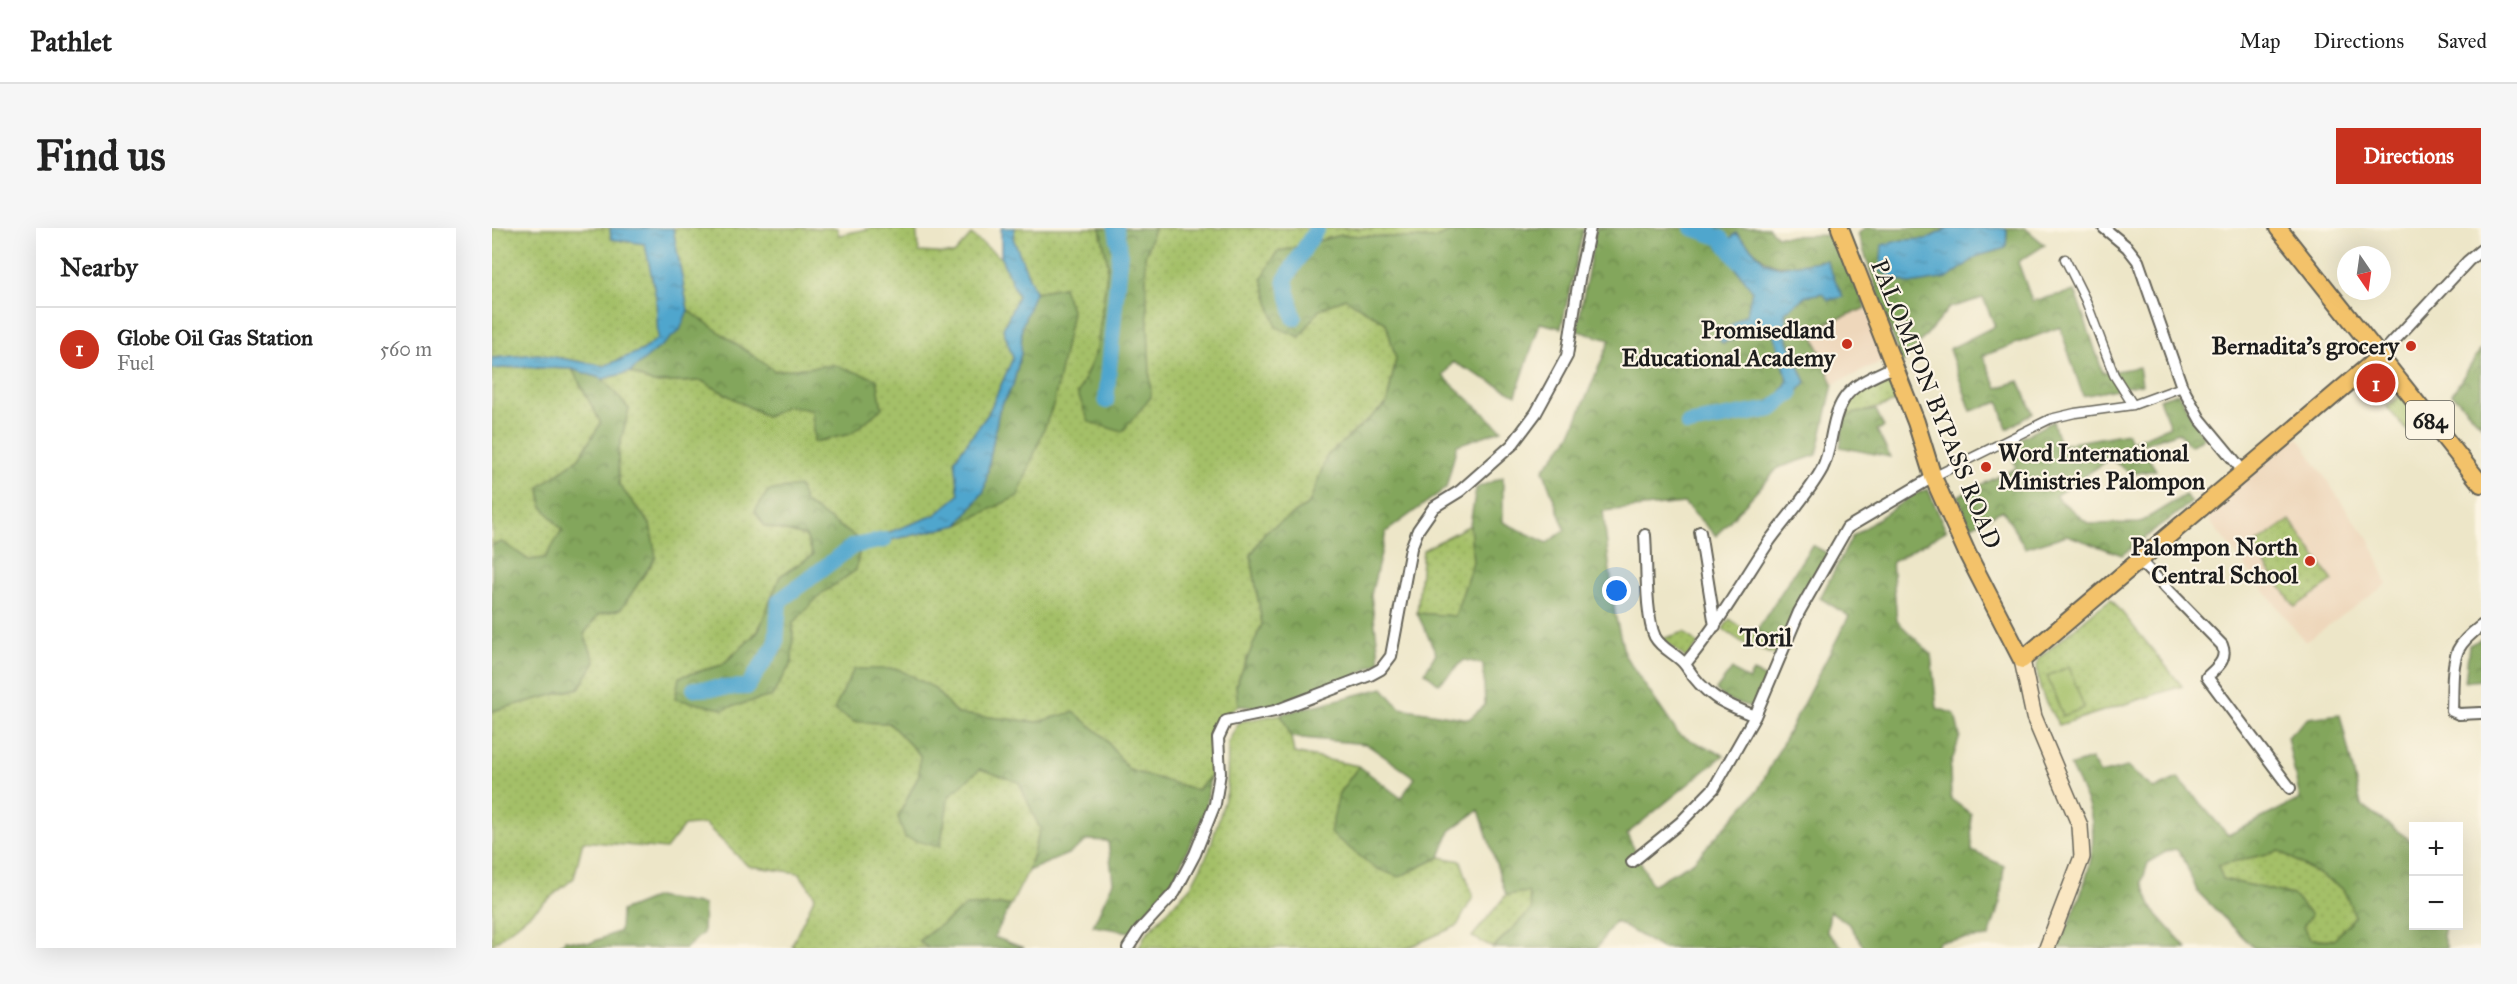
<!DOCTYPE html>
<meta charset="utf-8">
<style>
body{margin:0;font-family:"IM FELL Great Primer",serif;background:#f6f6f6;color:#222}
.controls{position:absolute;right:18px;bottom:18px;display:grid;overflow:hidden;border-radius:0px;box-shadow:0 6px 24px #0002}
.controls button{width:54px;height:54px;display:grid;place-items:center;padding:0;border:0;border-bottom:2px solid #e0e0e0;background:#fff;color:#222;font:30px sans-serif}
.compass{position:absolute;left:1845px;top:18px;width:54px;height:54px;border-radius:50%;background:#fff;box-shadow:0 6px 24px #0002;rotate:167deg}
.you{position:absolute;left:1125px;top:363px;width:21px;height:21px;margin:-15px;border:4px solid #fff;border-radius:50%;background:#1a73e8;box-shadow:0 0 0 9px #1a73e833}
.badge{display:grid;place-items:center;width:39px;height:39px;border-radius:50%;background:#c8321e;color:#fff;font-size:20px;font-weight:700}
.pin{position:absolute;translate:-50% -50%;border:3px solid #fff;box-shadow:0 2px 6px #0006}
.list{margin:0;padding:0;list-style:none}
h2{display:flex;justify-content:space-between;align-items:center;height:78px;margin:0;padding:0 24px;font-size:26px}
h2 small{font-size:20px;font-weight:400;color:#767676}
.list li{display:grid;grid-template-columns:39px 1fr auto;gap:18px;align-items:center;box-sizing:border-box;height:84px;padding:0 24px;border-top:2px solid #e0e0e0}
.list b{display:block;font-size:22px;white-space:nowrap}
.list p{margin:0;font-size:20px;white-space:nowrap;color:#767676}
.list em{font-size:20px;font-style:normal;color:#767676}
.map{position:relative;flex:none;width:1989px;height:720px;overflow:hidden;border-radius:0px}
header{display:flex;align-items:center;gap:36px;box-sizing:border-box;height:84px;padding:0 30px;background:#fff;border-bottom:2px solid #e0e0e0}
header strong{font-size:28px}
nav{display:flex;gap:33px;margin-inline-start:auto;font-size:21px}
.intro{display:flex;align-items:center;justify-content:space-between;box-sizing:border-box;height:144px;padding:0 36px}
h1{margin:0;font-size:42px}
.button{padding:15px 27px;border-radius:0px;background:#c8321e;color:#fff;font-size:21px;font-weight:700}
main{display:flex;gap:36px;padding:0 36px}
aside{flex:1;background:#fff;border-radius:0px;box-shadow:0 6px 24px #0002}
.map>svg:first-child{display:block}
</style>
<header>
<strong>Pathlet</strong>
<nav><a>Map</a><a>Directions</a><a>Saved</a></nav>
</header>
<div class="intro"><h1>Find us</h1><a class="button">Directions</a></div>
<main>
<aside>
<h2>Nearby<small></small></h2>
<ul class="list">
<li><span class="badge">1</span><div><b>Globe Oil Gas Station</b><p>Fuel</p></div><em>560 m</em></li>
</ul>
</aside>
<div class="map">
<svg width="1989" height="720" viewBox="0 0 1989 720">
<defs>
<pattern id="grass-dots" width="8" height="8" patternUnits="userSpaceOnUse" patternTransform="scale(1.5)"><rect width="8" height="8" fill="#a4c067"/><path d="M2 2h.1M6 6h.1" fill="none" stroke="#8da459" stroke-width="1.8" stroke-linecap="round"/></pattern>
<pattern id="forest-crowns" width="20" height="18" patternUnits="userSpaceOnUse" patternTransform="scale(1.5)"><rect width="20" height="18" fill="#83a65c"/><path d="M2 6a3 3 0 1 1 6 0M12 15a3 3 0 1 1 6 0" fill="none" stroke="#6a864b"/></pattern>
<pattern id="water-ripples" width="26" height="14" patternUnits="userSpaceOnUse" patternTransform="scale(1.5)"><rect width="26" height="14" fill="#50a6cd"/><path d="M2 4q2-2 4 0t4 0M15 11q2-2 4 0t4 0" fill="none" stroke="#4286a6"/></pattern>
</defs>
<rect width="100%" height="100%" fill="#fcf5e5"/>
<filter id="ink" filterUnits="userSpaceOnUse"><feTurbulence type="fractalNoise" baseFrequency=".0167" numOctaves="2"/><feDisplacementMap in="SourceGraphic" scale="12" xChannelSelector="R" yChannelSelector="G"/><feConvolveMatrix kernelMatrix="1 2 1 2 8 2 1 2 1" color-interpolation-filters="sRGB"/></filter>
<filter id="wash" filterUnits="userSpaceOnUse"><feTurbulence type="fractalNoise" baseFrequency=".008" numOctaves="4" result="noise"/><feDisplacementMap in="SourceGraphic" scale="24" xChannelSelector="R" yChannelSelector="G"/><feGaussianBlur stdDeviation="1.35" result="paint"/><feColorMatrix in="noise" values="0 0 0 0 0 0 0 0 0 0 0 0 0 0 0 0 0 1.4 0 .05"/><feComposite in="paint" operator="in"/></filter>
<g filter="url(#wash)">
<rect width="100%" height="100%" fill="#ede6c8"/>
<path fill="#eed7bb" d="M 1374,80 L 1391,134 L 1341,156 L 1319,100 Z
M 1806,209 L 1862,293 L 1877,310 L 1895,356 L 1813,414 L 1712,286 Z"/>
<path fill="url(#grass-dots)" stroke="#606e42" stroke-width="1.5" d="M 0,0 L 118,0 L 119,11 L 153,16 L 164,69 L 166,110 L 151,122 L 112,138 L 46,126 L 0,130 Z
M 181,0 L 345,0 L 347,7 L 380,0 L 424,0 L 427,24 L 462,26 L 479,7 L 509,30 L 526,68 L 511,101 L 521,130 L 496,186 L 463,231 L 467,267 L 443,287 L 371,314 L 313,275 L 276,263 L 263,283 L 273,298 L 314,308 L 321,327 L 288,348 L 266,403 L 230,437 L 187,449 L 300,434 L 301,395 L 329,366 L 364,342 L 368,319 L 466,297 L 526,267 L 571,59 L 543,64 L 521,10 L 523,0 L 608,0 L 616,36 L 605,121 L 586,166 L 658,169 L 653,28 L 662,0 L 967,0 L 942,11 L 849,7 L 785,24 L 808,108 L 827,82 L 853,70 L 894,95 L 904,131 L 895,175 L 835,228 L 817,276 L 773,304 L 759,327 L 770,396 L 744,457 L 746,478 C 713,499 717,513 718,549 L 705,562 L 637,542 L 611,508 L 582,484 L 545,494 L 465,486 L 441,459 L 362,494 L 397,495 L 428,527 L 427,547 L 406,589 L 448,618 L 457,568 L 488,540 L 527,554 L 548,601 L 536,643 L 519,677 L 474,678 L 427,712 L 436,720 L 302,720 L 300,717 L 323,668 L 307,645 L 256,638 L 213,596 L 192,598 L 174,621 L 91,613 L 82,650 L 0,717 L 0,483 L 87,460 L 103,434 L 92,406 L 106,387 L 129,381 L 158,296 L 127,258 L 126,225 L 137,181 L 111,151 L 138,144 L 161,155 L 210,153 L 275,189 L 294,178 L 320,182 L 322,213 L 342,137 L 283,143 L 196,82 Z
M 25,139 L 80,141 L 109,195 L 87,230 L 48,259 L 50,278 L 70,302 L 53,330 L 37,332 L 10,314 L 0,317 L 0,141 Z
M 1396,147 L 1406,173 C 1388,180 1370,183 1352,190 C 1363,164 1371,159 1396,147 Z
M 1798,292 L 1841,353 L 1803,379 L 1760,318 Z
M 978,297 L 981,334 L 963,388 L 925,385 L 931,322 Z
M 1619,371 L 1690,458 L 1567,497 C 1554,476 1542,457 1546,431 L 1604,382 Z
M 1238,391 L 1258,407 L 1265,402 L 1291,418 L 1286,428 L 1254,417 L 1231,401 Z
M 1192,404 L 1206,416 L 1194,430 L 1170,411 Z
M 789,486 L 799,509 L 802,525 L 867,538 L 847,565 L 907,649 L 948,629 L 969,633 L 981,669 L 965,698 L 915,720 L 647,720 L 653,707 L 699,658 L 717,623 L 735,564 L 736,514 L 747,494 Z
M 1788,623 L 1851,661 L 1864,688 L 1842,712 L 1818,711 L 1811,699 L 1801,667 L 1730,651 L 1726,637 Z
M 1036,664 L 1040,681 L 1001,719 L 980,709 L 1014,667 Z"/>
<path fill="url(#forest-crowns)" stroke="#50613c" stroke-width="1.5" fill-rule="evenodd" d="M 608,0 L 662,0 L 653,28 L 659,169 L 630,204 L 597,194 L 586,166 L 605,121 L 616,36 Z
M 967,0 L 1092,0 L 1069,100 L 1048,95 L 1024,167 L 961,134 L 951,148 L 1010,202 L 965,217 L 954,260 L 894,304 L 879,367 L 888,434 L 851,455 L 782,480 L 746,478 L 744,457 L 770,396 L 759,327 L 773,304 L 817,276 L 835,228 L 895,175 L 904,131 L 894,95 L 853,70 L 827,82 L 808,109 L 784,99 L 770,50 L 785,24 L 849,7 L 942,11 Z
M 1104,0 L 1276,0 L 1285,8 L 1345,7 L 1374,80 L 1319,101 L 1341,156 L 1325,227 L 1286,240 L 1224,308 L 1192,275 L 1111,283 L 1123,386 L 1133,428 L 1187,507 L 1232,527 L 1135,606 L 1160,657 L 1201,634 L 1266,562 L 1357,388 L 1328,370 L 1360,309 L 1419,268 L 1436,261 L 1454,303 L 1400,334 L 1405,393 L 1439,426 L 1445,480 L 1463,486 L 1468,508 L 1458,540 L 1459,571 L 1479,586 L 1480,623 L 1512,638 L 1508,674 L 1497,709 L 1448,713 L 1441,720 L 1372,720 L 1358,697 L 1338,683 L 1335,704 L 1351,720 L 1169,720 L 1123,693 L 1105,720 L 1001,720 L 1040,681 L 1036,664 L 1014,667 L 987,582 L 958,603 L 948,629 L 907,649 L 883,640 L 838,605 L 847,565 L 867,538 L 909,570 L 923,550 L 874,516 L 799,509 L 789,486 L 891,460 L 908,480 L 977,491 L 993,477 L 991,436 L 972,432 L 947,456 L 933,444 L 944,425 L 925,385 L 963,388 L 981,334 L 978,297 L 984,260 L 1011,249 L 1011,294 L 1055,315 L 1073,302 L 1051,242 L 1078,208 L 1118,112 L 1085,103 ZM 1244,5 C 1284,45 1279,40 1334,32 L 1331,65 L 1314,68 L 1293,84 L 1296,113 L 1314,154 L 1265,187 L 1263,180 L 1286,169 L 1296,153 L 1283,108 L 1274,99 L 1230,115 L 1227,107 L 1255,85 L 1261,62 L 1230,20 Z
M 1373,0 L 1456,0 L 1435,11 L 1410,12 L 1456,50 L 1486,28 L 1514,20 L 1515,3 L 1512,0 L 1533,0 L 1553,17 L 1526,34 L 1540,73 L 1583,63 L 1611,145 L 1647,139 L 1650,156 L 1591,168 L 1568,99 L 1491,128 L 1505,160 L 1527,153 L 1541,185 L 1515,201 L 1507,174 L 1479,183 L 1457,121 L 1503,98 L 1491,70 L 1457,80 L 1410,136 L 1366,6 Z
M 571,59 L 580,84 L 562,175 L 526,268 L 466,297 L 492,263 L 507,182 L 521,157 L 529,125 L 530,98 L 543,64 Z
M 196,82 L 283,143 L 342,137 L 385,151 L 390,180 L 359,206 L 322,214 L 320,182 L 294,178 L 275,189 L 210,153 L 161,155 L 138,144 L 187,102 Z
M 1989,121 L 1989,197 L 1960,166 Z
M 80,141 L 111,151 L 137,181 L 126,224 L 127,257 L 158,296 L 164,329 L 129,381 L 106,387 L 92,406 L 103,434 L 87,460 L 0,483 L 0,317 L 10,314 L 37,332 L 53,330 L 70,302 L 50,278 L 48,259 L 87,230 L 109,195 Z
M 1686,165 L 1712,210 L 1698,218 L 1687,204 L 1648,217 L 1664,242 L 1640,246 L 1618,231 L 1563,268 L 1597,296 L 1647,295 L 1693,267 L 1700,274 L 1630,327 L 1575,307 L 1533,320 L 1511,282 L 1478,299 L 1466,268 L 1524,240 L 1516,217 L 1561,193 L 1568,217 L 1635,205 L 1639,214 L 1678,198 L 1667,171 Z
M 1384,182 L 1392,199 L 1385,202 L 1398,229 L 1348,219 L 1352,190 L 1363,185 Z
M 307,258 L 313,275 L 371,314 L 368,319 L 364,342 L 329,366 L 301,395 L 300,434 L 280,468 L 231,481 L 183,471 L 187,449 L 230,437 L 266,404 L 288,348 L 321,327 L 314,308 L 273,298 L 263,283 L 276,263 Z
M 1320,317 L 1337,326 L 1291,418 L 1265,402 Z
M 1989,411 L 1989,452 L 1973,454 L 1977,417 Z
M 362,441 L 406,441 L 441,459 L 465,486 L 545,494 L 582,484 L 611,508 L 637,542 L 705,562 L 718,549 L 714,581 L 683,649 L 638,704 L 601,698 L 621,654 L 616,613 L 596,612 L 578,625 L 536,643 L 548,601 L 527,554 L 488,541 L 457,568 L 448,619 L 413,610 L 406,589 L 427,547 L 428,527 L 397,495 L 362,494 L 342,482 Z
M 1240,441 L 1256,452 L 1261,444 L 1277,451 L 1263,480 L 1235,472 L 1224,462 Z
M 1848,486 L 1869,577 L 1921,614 L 1922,698 L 1953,698 L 1951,709 L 1955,720 L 1762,720 L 1705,663 L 1691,629 L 1684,621 L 1675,623 L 1656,635 L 1650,654 L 1661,682 L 1695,720 L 1566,720 C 1585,676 1612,625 1596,577 C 1591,564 1584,551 1578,538 L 1599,531 L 1608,546 L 1635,539 L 1662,561 L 1686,550 L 1736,607 L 1808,571 L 1795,509 L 1816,490 ZM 1788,623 L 1851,661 L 1863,688 L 1842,712 L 1818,711 L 1811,699 L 1819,687 L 1801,667 L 1731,651 L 1726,637 Z
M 164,669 L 212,677 L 211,705 L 194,720 L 66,720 L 73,712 L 98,715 L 128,703 L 129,683 Z
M 519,677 L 502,709 L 532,720 L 436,720 L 427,713 L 474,678 Z"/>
<path fill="#a4c067" stroke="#606e42" stroke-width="1.5" d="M 1914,163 L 1935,189 L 1917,205 L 1895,179 Z
M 1577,439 L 1592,480 L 1571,488 L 1555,448 Z"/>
<path fill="url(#water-ripples)" stroke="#366174" stroke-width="1.5" d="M 118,0 L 181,0 L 196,82 L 188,102 L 138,144 L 111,151 L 80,141 L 25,139 L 0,141 L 0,130 L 46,126 L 112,138 L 151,122 L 166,110 L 164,69 L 153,16 L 119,11 Z
M 509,0 L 523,0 L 521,10 L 543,64 L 530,98 L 529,125 L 521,157 L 507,182 L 492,263 L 466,297 L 368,319 L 371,314 L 443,287 L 467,267 L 463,231 L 496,186 L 521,130 L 511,101 L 526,68 L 509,30 Z
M 1456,0 L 1512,0 L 1515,3 L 1514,20 L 1486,28 L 1456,50 L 1417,56 L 1388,43 L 1390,17 L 1410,12 L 1435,11 Z
M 1244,5 L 1273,34 L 1287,39 L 1334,32 L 1351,69 L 1336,72 L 1331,65 L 1314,68 L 1293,84 L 1296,113 L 1314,154 L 1298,172 L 1265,187 L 1263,180 L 1286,169 L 1296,152 L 1283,109 L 1274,99 L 1230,115 L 1226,107 L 1255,85 L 1260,62 L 1229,20 Z"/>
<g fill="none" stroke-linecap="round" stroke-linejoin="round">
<path stroke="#50a6cd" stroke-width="16" d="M 1200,0 L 1229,10 L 1246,32
M 802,90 L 793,52 L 825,0
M 614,173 L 628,23 L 624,0
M 1196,196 L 1280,181 L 1299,165
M 202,461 L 255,459 L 284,416 L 287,373 L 361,318 L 392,312"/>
</g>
</g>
<g filter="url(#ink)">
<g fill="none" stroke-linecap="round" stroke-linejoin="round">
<g stroke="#656358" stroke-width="11">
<path id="pedestrian" d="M 1573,31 L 1594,73 L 1622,147 L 1641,177
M 1441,249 L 1558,191 L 1583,185 L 1641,177 L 1690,159"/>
</g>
<g stroke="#656358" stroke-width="14">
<path id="minor" d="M 1612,0 L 1635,19 L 1646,33 L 1690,159 L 1708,191 L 1751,243
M 1887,129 L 1976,33 L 1989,22
M 1208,304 L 1223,398
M 1153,307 C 1155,332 1153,389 1163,409 C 1170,422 1187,427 1194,438 C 1213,468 1231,475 1263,488
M 1647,332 L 1730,417 C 1736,432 1725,439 1715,449 L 1798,560
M 1989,398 C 1981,404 1971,412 1966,422 C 1959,439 1961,464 1960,483 L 1967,486 L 1989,485
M 1193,436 C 1225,398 1249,356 1276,315 C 1293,291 1316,267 1330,241 C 1341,219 1338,192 1352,171 C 1362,155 1385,147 1401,139
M 1140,634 L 1189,594 L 1222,560 L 1263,488 L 1307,384 L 1355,300 L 1441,249
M 636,720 L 647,703 L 683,664 L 703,626 L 723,576 L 728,545 L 726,510 L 734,493 L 783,483 L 878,447 L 889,441 L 899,428 L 919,320 L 926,302 L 942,279 L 968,263 L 1020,217 L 1044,185 L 1075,128 L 1087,51 L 1098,0"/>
</g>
<g stroke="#656358" stroke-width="18">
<path id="secondary" d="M 1530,432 L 1542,489 L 1588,598 L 1590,629 L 1555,720"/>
</g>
<g stroke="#656358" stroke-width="20">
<path id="primary" d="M 1348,0 L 1424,194 L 1441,249 L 1476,327 L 1530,432 L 1887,129
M 1786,0 L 1989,256"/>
</g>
<use href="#pedestrian" stroke="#fff" stroke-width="8"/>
<use href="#minor" stroke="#fff" stroke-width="10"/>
<use href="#secondary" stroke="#fae7c3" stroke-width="15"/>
<use href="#primary" stroke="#f3c26a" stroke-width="16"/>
</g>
</g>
<g fill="#c8321e" stroke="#fcf5e5" stroke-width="2">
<circle cx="1355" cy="116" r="6"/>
<circle cx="1919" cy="118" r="6"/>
<circle cx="1494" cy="239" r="6"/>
<circle cx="1818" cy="333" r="6"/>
</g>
<g text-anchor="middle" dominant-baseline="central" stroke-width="4.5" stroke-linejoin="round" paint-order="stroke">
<rect fill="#fcf5e5" stroke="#5f5d58" stroke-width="1.5" x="1914" y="173" width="48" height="38" rx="4.5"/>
<g font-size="22" font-weight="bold" fill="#1c1c1c">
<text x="1938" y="192">684</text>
</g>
<g font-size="24" font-weight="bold" fill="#1c1c1c" stroke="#fcf5e5" text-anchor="end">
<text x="1343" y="102">Promisedland<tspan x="1343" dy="28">Educational Academy</tspan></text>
<text x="1907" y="118">Bernadita's grocery</text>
<text x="1506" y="225" text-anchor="start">Word International<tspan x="1506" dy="28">Ministries Palompon</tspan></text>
<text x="1806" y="319">Palompon North<tspan x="1806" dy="28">Central School</tspan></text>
</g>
<g font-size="24" fill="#1c1c1c" stroke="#fcf5e5">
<text transform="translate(1444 176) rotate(68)">PALOMPON BYPASS ROAD</text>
</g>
<g font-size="26" font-weight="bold" fill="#1c1c1c" stroke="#fcf5e5">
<text x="1274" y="409">Toril</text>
</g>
</g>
</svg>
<div class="controls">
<button>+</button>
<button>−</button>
</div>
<svg class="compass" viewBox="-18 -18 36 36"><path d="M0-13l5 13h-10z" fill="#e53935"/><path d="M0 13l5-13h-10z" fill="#767676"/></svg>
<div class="you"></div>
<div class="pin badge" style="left:1884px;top:155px">1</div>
</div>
</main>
